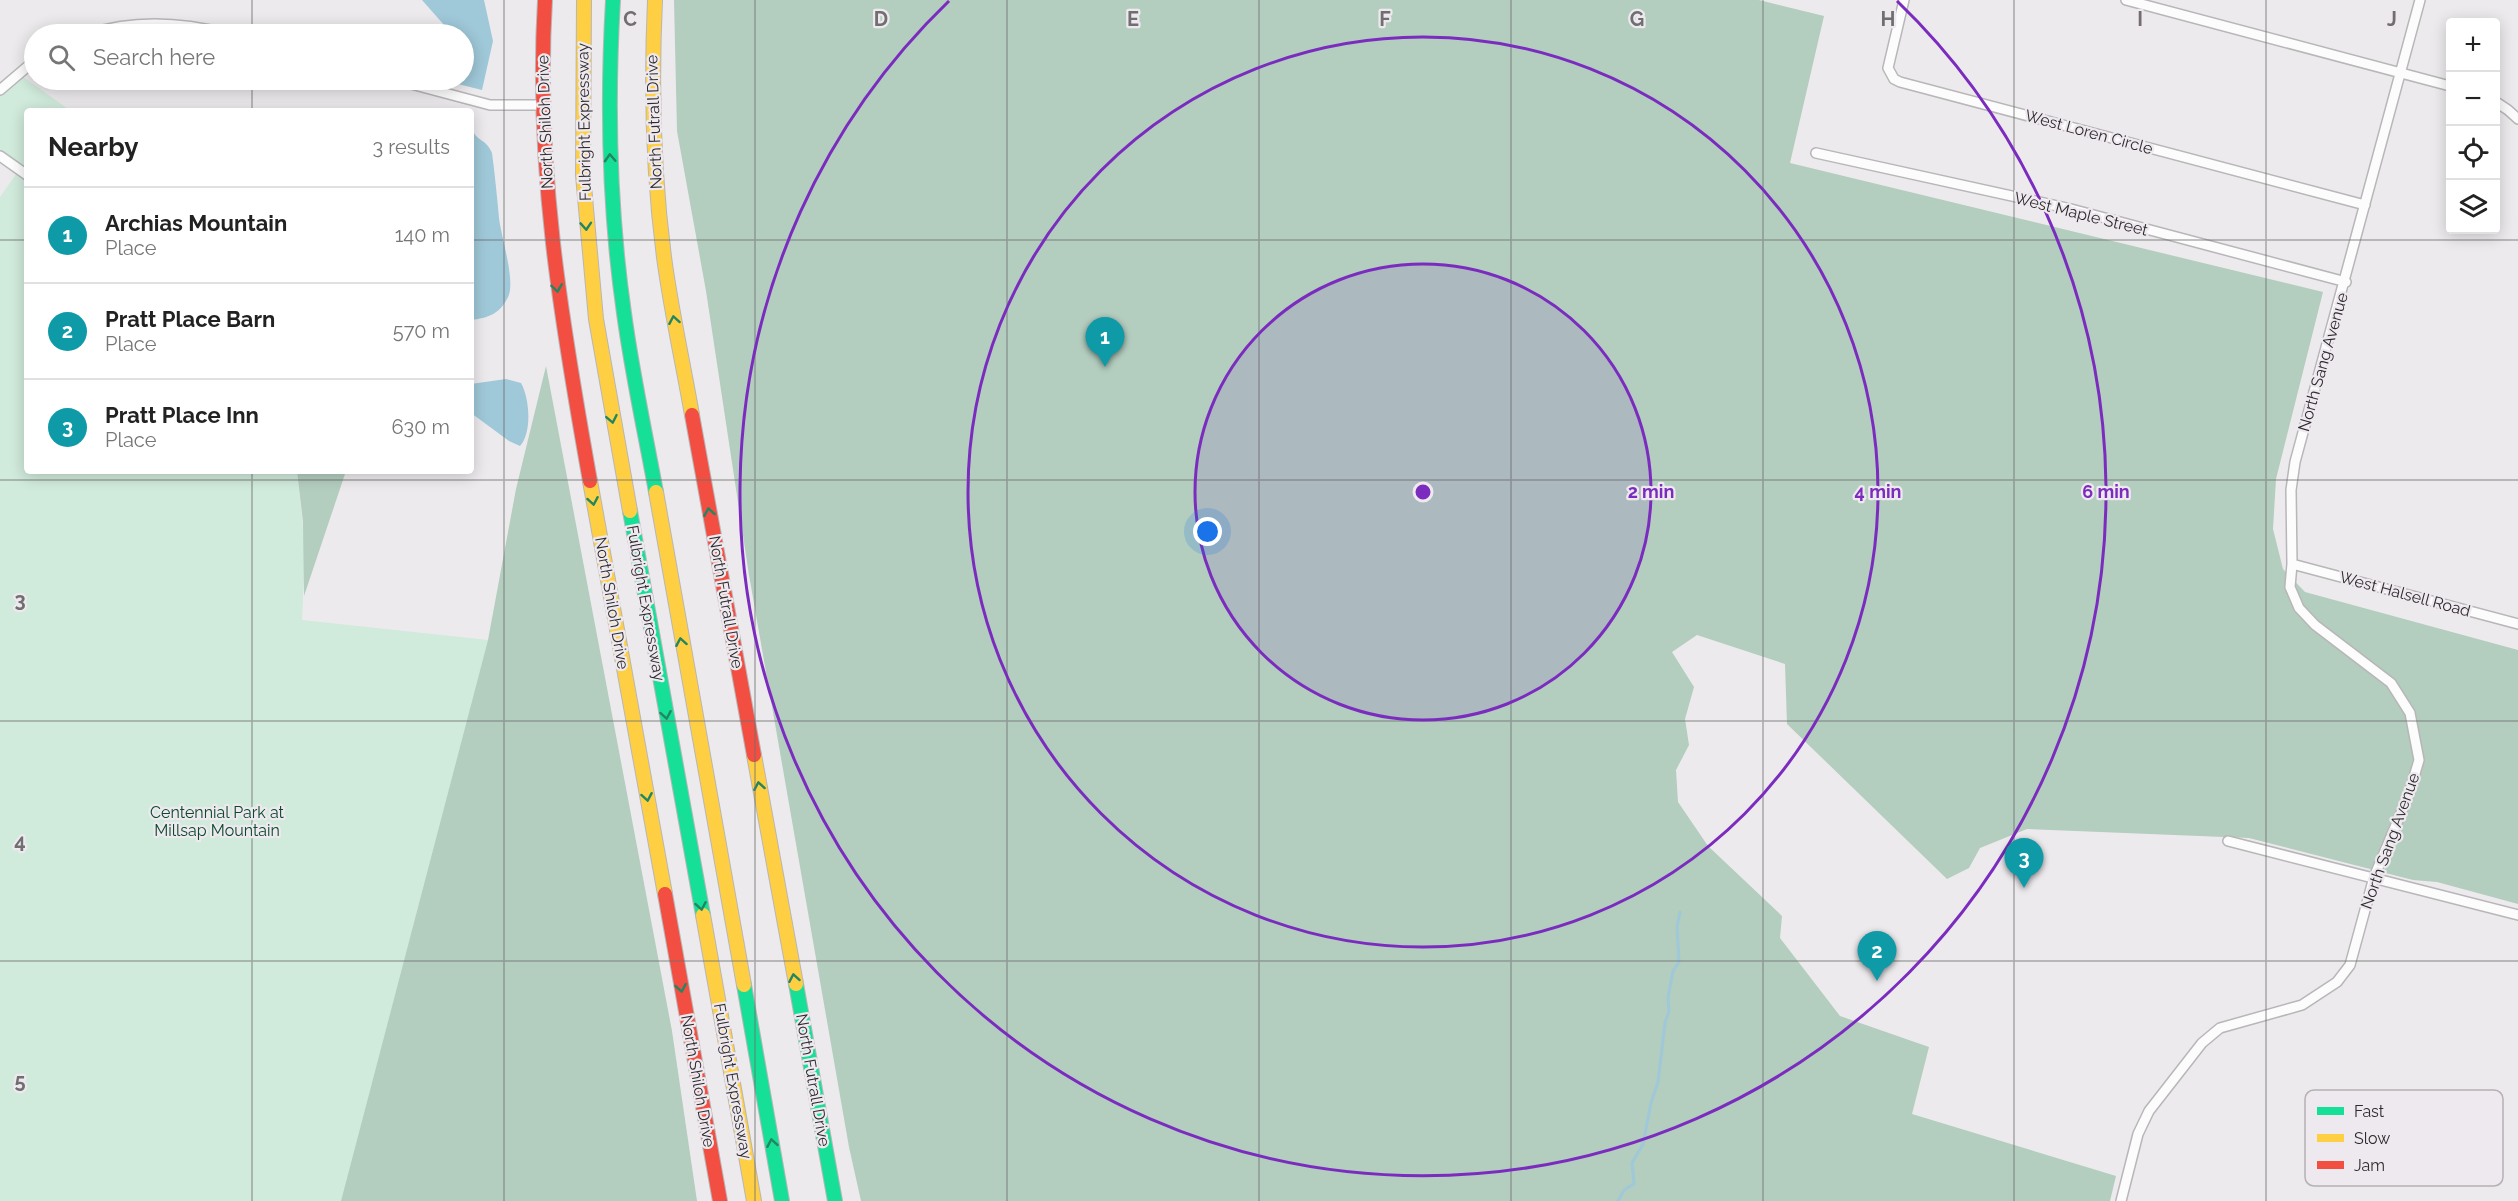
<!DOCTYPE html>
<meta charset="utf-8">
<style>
body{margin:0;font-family:Raleway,sans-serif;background:#f2f2f2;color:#222}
.controls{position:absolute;right:18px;top:18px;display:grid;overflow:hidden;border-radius:6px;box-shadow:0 3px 15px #0003}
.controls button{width:54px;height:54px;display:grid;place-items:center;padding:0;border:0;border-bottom:2px solid #e0e0e0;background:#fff;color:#222;font:30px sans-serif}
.you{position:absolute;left:1208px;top:532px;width:21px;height:21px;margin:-15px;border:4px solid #fff;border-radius:50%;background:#1a73e8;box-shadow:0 0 0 9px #1a73e833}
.badge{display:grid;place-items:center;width:39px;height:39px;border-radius:50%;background:#706e70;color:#fff;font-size:20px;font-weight:700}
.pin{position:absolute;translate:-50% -50px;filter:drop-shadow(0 2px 3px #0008)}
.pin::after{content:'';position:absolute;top:32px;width:21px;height:18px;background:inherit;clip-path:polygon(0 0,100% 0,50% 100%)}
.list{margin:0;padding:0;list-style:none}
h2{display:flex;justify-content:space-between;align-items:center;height:78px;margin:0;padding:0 24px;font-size:26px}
h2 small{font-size:20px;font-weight:400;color:#767676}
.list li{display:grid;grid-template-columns:39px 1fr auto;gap:18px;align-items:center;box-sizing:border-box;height:96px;padding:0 24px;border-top:2px solid #e0e0e0}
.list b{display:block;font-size:22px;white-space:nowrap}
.list p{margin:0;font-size:20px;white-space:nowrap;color:#767676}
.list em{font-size:20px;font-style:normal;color:#767676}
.icon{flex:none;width:33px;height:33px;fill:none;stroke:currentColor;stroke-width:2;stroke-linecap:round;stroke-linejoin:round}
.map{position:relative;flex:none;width:2518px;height:1201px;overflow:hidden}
.search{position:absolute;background:#fff;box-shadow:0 3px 15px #0003;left:24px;top:24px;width:450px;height:66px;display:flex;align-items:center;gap:15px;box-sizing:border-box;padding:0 21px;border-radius:33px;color:#767676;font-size:22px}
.panel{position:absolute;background:#fff;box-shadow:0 3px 15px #0003;left:24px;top:108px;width:450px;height:366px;border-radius:6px}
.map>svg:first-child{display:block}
</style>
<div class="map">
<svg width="2518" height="1201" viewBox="0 0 2518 1201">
<rect width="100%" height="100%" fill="#edeaed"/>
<path fill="#d0eadb" d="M 19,74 L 71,111 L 27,111 L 27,471 L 297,471 L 305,546 L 302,620 L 488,640 L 341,1201 L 0,1201 L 0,197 L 19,170 L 0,156 L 0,90 Z"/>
<path fill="#b3cdbf" d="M 674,0 L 1759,0 L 1824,16 L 1790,163 L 2323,292 L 2276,479 L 2273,529 L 2283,569 L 2305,592 L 2518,650 L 2518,904 L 2437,882 L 2413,880 L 2249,838 L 2027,829 L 1980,848 L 1969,868 L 1947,879 L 1787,724 L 1785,664 L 1697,635 L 1672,652 L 1694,687 L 1685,719 L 1689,745 L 1676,770 L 1678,802 L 1708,846 L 1782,916 L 1780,938 L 1840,1016 L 1929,1047 L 1912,1114 L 2116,1176 L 2110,1201 L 861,1201 L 849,1147 L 749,575 L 706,291 L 677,131 Z
M 546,366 L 672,1031 L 697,1201 L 341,1201 L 488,640 L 516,489 Z
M 297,471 L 346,471 L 304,596 L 303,522 Z"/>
<path fill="#9fc8d8" d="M 422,0 L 484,0 L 493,41 L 482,90 L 454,83 L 455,80 L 464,80 L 464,34 L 452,34 Z
M 471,114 L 474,115 C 468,144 485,134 492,153 C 495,175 497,197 499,218 C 501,236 516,282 508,297 C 500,314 488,318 471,320 Z
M 506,379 L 521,383 C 530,399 532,433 520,446 L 509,441 L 471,413 L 471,384 Z"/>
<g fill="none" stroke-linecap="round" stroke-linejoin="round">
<path stroke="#9fc8d8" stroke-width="3" d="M 1618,1201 L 1624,1190 L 1634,1184 L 1632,1163 L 1643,1144 L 1651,1103 L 1658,1082 L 1665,1023 L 1669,1011 L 1668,997 L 1673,971 L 1679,962 L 1677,927 L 1680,912"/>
<g stroke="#b8b6b8" stroke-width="12">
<path id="street" d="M 1904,0 L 1888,68 L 1894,79 L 1900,82 L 2365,205
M 2126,0 L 2450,86
M 89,34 C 135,19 182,22 228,34
M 396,80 L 490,105 L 543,105
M 0,90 L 34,61
M 2496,102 L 2508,110 L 2518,119
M 1816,153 L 2071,209 L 2346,282
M 0,156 L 27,175
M 2292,564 L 2518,624
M 2228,841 L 2518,915
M 2121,1201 L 2138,1134 L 2149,1111 L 2202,1043 L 2220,1028 L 2302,1005 L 2337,982 L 2350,965 L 2374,877 L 2409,794 L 2419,760 L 2410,713 L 2391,683 L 2315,625 L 2299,608 L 2290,587 L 2292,564 L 2291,490 L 2295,462 L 2420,0"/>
</g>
<g stroke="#b8b6b8" stroke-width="16">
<path id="fast" d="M 613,0 C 607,104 609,209 624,313 C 632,373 645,432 656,492
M 630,511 L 703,915
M 796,984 L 835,1201
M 744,985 L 782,1201"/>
</g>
<g stroke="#b8b6b8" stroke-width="16">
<path id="slow" d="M 584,0 L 583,175 L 596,319 L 630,511
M 655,0 C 651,86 653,172 664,257 C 671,310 683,363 692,415
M 590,481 L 665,894
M 656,492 L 744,985
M 754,755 L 796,984
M 703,915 L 754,1201"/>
</g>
<g stroke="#b8b6b8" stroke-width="16">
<path id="jam" d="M 545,0 C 535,166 561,319 590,481
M 692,415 L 754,755
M 665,894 L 720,1201"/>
</g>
<use href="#street" stroke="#fcfcfc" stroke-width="9"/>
<use href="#fast" stroke="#16e098" stroke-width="14"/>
<use href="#slow" stroke="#ffcf43" stroke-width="14"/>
<use href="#jam" stroke="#f24e42" stroke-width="14"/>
</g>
<defs><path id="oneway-chevron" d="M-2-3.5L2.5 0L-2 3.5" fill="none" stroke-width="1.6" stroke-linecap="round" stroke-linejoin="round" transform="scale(1.5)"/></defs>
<g stroke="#228662">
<use href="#oneway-chevron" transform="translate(610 158) rotate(-93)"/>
<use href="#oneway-chevron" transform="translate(586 226) rotate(86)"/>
<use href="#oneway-chevron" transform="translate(557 288) rotate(82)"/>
<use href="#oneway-chevron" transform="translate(674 320) rotate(-100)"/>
<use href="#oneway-chevron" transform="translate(612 419) rotate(79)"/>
<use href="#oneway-chevron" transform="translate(593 501) rotate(80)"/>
<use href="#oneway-chevron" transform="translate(709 512) rotate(-100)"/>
<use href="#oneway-chevron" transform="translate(681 642) rotate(-100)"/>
<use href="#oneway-chevron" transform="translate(666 715) rotate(80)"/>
<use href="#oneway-chevron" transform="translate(759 786) rotate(-100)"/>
<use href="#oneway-chevron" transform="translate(647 797) rotate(80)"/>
<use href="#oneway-chevron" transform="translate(701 906) rotate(80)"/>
<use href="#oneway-chevron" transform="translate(794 978) rotate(-100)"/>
<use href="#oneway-chevron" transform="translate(681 988) rotate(80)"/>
<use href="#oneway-chevron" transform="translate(772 1143) rotate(-100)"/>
</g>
<path fill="none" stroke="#706e70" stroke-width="1.5" stroke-opacity="0.55" d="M 252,0 L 252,34M 504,0 L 504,1201M 755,0 L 755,1201M 1007,0 L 1007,1201M 1259,0 L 1259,1201M 1511,0 L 1511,1201M 1763,0 L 1763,1201M 2014,0 L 2014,1201M 2266,0 L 2266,1201M 252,80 L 252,111M 0,240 L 27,240M 471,240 L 2518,240M 252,471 L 252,1201M 0,480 L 2518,480M 0,721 L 2518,721M 0,961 L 2518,961"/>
<circle cx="1423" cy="492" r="228" fill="#7b2cbf" fill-opacity=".12"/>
<g fill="none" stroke="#7b2cbf" stroke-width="3">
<circle cx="1423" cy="492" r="228"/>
<circle cx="1423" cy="492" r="455"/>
<path d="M1897 1A683 683 0 1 1 949 1"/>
</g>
<g text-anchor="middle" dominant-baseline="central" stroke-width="4.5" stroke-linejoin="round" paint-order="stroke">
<g font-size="16" fill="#2d2b2d" stroke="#eee9ee">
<text transform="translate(545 122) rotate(-92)">North Shiloh Drive</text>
<text transform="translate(584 122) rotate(-91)">Fulbright Expressway</text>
<text transform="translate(654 122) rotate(-92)">North Futrall Drive</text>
<text transform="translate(2089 132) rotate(15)">West Loren Circle</text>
<text transform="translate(2081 214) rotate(14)">West Maple Street</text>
<text transform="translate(2323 362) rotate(-74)">North Sang Avenue</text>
<text transform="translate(2405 594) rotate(15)">West Halsell Road</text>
<text transform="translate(726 602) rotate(80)">North Futrall Drive</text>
<text transform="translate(612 603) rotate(80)">North Shiloh Drive</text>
<text transform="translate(646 603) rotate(80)">Fulbright Expressway</text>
<text transform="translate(2390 841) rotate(-70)">North Sang Avenue</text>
<text transform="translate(813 1080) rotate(80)">North Futrall Drive</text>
<text transform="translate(698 1081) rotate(80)">North Shiloh Drive</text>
<text transform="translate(733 1081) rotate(80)">Fulbright Expressway</text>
</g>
<g font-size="16" fill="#0a492d" stroke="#eee9ee">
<text x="217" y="812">Centennial Park at<tspan x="217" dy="18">Millsap Mountain</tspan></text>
</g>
</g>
<rect x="2305" y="1090" width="198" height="96" rx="9" fill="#eee9ee" stroke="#b4b0b4" stroke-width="1.5"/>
<rect x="2317" y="1107" width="27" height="8" fill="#16e098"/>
<rect x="2317" y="1134" width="27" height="8" fill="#ffcf43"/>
<rect x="2317" y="1161" width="27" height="8" fill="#f24e42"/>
<g font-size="16" fill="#2d2b2d">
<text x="2354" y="1117">Fast</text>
<text x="2354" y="1144">Slow</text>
<text x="2354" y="1171">Jam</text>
</g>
<g font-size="20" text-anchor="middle" font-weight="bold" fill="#706e70" stroke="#eee9ee" stroke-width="4.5" stroke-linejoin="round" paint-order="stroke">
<text x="630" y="26">C</text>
<text x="881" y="26">D</text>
<text x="1133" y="26">E</text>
<text x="1385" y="26">F</text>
<text x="1637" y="26">G</text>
<text x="1888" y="26">H</text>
<text x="2140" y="26">I</text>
<text x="2392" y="26">J</text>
<text x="20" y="607">3</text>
<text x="20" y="848">4</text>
<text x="20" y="1088">5</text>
</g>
<circle cx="1423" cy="492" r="9" fill="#7b2cbf" stroke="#eee9ee" stroke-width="3"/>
<g font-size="18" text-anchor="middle" font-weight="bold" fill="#7b2cbf" stroke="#eee9ee" stroke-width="4.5" stroke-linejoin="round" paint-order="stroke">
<text x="1651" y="498">2 min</text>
<text x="1878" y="498">4 min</text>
<text x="2106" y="498">6 min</text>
</g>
</svg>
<div class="controls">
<button>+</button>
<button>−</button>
<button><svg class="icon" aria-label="locate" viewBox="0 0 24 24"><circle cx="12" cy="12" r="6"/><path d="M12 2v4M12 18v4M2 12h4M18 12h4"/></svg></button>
<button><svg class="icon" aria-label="layers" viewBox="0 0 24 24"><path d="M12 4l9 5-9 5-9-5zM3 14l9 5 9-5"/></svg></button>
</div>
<div class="you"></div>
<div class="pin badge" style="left:1105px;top:367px;background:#0f9aa8">1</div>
<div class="pin badge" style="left:1877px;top:981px;background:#0f9aa8">2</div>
<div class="pin badge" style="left:2024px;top:888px;background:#0f9aa8">3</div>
<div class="search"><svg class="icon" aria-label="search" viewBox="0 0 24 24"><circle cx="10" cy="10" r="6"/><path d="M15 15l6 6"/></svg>Search here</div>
<section class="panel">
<h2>Nearby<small>3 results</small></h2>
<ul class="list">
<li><span class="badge" style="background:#0f9aa8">1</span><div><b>Archias Mountain</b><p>Place</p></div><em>140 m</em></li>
<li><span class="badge" style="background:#0f9aa8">2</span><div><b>Pratt Place Barn</b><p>Place</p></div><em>570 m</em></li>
<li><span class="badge" style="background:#0f9aa8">3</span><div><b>Pratt Place Inn</b><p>Place</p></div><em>630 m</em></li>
</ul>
</section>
</div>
